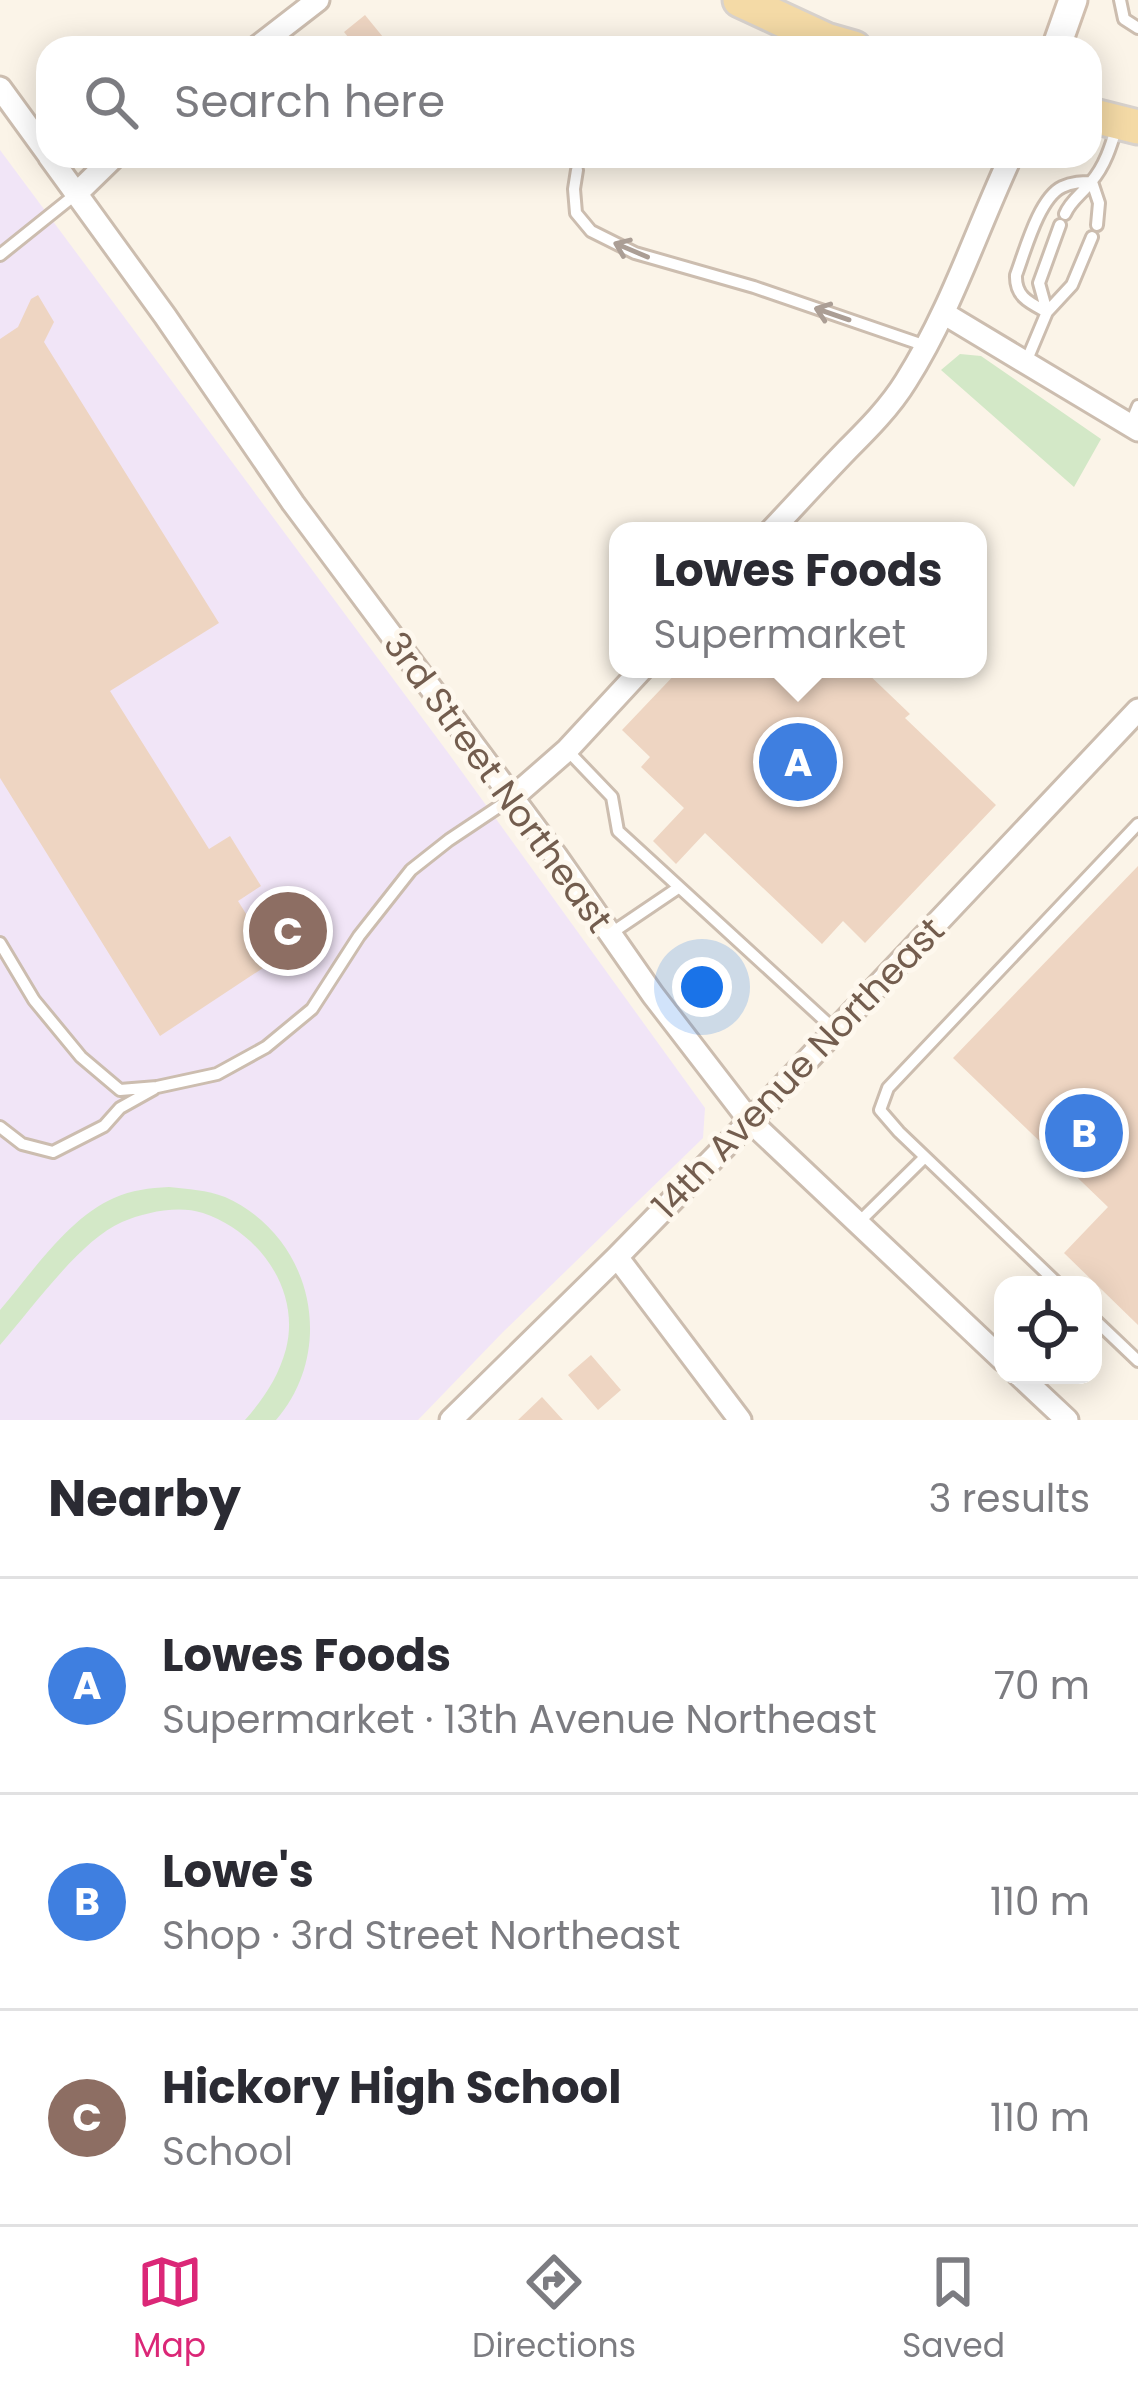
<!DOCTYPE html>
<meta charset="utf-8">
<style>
body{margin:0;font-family:Poppins,sans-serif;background:#f7f7f7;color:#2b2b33}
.controls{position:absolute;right:36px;bottom:36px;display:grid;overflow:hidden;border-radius:24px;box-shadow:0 6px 30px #0003}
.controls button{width:108px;height:108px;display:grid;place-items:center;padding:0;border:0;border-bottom:3px solid #e1e1e2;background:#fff;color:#2b2b33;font:60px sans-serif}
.you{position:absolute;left:702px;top:987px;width:42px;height:42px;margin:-30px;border:9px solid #fff;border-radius:50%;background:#1a73e8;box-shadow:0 0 0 18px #1a73e833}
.badge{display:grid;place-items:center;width:78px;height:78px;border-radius:50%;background:#db2777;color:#fff;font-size:39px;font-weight:700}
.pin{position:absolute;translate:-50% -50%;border:6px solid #fff;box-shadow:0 3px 12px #0006}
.popup{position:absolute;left:609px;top:522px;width:378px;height:156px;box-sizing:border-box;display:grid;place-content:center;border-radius:24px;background:#fff;filter:drop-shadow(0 3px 9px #0005);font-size:39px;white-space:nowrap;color:#7c7c81}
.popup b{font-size:45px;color:#2b2b33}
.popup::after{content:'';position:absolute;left:50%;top:100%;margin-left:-24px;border:24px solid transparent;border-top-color:#fff}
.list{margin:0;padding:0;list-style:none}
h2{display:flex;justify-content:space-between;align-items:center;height:156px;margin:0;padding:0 48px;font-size:51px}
h2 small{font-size:39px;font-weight:400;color:#7c7c81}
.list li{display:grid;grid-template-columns:78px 1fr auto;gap:36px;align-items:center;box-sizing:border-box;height:216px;padding:0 48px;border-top:3px solid #e1e1e2}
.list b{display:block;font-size:45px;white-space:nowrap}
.list p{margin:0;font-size:39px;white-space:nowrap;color:#7c7c81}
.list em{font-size:39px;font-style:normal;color:#7c7c81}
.icon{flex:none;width:66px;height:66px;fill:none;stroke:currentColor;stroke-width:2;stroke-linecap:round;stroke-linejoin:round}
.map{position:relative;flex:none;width:1138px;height:1420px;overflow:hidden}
.search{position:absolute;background:#fff;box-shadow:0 6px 30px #0003;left:36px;right:36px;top:36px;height:132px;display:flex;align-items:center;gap:30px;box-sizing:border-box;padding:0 42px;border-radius:36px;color:#7c7c81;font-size:45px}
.sheet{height:804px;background:#fff}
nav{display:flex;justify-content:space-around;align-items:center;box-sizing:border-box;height:168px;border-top:3px solid #e1e1e2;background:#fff;font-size:33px;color:#7c7c81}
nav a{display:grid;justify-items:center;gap:6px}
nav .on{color:#db2777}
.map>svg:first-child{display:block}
</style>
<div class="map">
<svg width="1138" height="1420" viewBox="0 0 1138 1420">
<rect width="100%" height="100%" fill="#fbf4e8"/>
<path fill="#f1e5f7" d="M 0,150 L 449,754 L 705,1108 L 703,1138 L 503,1332 L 418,1420 L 0,1420 Z"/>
<path fill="#d3e8c7" d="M 960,354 L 981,356 L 1101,439 L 1074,487 L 941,370 Z
M 169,1187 C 188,1189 207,1190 225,1197 C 312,1236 338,1348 276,1420 L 245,1420 C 264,1398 278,1378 286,1349 C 301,1290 259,1232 203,1213 C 178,1205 146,1212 122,1222 C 80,1240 31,1310 0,1345 L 0,1310 C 31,1274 69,1217 114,1198 C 132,1190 149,1188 169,1187 Z"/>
<path fill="#eed5c2" d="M 365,15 L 392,48 L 357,48 L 344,32 Z
M 38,295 L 54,322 L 44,342 L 219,623 L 110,691 L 209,849 L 230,836 L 261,886 L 238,901 L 275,960 L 160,1036 L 0,778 L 0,339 L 18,327 L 31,299 Z
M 680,669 L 863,669 L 910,714 L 905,718 L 996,805 L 865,943 L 843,921 L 822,944 L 705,833 L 676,864 L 653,841 L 684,808 L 641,767 L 650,757 L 622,730 Z
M 1138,866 L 1138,1325 L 1064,1253 L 1108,1207 L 953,1058 Z
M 591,1355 L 621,1390 L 598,1410 L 568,1375 Z
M 542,1397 L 563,1420 L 518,1420 Z"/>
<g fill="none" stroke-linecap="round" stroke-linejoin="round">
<g stroke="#ccbdaf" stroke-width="16">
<path id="lane" d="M 1120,0 L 1124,19 L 1138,28
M 577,170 L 574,189 L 576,213 L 591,231 L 635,253 L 754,287 L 926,346
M 1092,182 L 1099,203 L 1097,225
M 1065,214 C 1071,200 1082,194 1091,182 C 1105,166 1111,146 1117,126
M 0,255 L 76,194
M 1047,312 C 1030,303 1015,297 1016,275 C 1025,251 1039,198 1062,187 C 1072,182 1082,182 1092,182
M 1047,312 L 1039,283 L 1060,225
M 1026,362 L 1047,312 L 1072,285 L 1092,237
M 1130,425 L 1138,406
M 567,750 L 612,797 L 618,831 L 835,1030
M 610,934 L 678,888
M 0,943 L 34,1000 L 81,1057 L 120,1090 L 157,1087 L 217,1074 L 266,1047 L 312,1009 L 359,936 L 411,870 L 449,840 L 512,798
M 0,1127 L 22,1144 L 53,1152 L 104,1126 L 120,1108 L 154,1089
M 858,1223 L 925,1157
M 1059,1285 L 899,1132 L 880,1110 L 888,1088 L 1138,824
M 1093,1318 L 1138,1361"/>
</g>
<g stroke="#ccbdaf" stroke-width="27">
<path id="street" d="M 256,48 L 318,0
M 0,88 L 48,154
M 49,156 L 165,316 L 293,503 L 556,856 L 653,995 L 750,1121 L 1003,1360
M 76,194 L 115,156
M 945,314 L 1138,430
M 771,531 C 796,504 821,477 847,450 C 868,429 890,407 906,381 C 951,310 976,231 1011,156
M 512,798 L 567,750 L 642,669
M 617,1257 L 740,1420
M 1019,1375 L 1067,1420
M 451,1420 L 617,1257 L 750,1121 L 1138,710"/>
</g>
<g stroke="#d1bfaf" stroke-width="33">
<path id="secondary" d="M 1056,48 L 1073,0"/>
</g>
<g stroke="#d8d2cd" stroke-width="39">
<path id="primary" d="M 740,0 L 826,40 L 854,48
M 1090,115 L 1138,127"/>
</g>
<use href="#lane" stroke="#fff" stroke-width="10"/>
<use href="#street" stroke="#fff" stroke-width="21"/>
<use href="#secondary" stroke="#fff" stroke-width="27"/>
<use href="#primary" stroke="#f4daa6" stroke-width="33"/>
</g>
<defs><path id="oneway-shaft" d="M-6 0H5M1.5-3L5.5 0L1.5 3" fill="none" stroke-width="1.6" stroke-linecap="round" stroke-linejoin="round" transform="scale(3)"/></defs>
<g stroke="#ab9e95">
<use href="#oneway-shaft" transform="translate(631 250) rotate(-157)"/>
<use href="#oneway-shaft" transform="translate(832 314) rotate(-161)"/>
</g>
<g text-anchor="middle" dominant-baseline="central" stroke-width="10" stroke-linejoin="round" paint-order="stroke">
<g font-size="36" fill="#735d4e" stroke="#fef8ee">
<text transform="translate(498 782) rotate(54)">3rd Street Northeast</text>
<text transform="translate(798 1068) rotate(-46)">14th Avenue Northeast</text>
</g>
</g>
</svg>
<div class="controls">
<button><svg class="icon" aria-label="locate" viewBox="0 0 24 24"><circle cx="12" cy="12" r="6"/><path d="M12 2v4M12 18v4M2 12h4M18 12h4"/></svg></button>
</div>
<div class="you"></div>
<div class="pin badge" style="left:798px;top:762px;background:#3f7fe0">A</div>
<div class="popup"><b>Lowes Foods</b>Supermarket</div>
<div class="pin badge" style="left:1084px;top:1133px;background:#3f7fe0">B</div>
<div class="pin badge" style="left:288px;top:931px;background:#8d6e63">C</div>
<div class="search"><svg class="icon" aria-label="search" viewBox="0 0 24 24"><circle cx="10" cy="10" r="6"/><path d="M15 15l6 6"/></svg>Search here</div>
</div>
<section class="sheet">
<h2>Nearby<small>3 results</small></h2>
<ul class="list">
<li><span class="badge" style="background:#3f7fe0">A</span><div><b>Lowes Foods</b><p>Supermarket · 13th Avenue Northeast</p></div><em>70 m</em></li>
<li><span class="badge" style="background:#3f7fe0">B</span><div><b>Lowe's</b><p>Shop · 3rd Street Northeast</p></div><em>110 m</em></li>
<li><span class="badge" style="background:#8d6e63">C</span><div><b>Hickory High School</b><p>School</p></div><em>110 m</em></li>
</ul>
</section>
<nav>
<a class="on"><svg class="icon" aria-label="map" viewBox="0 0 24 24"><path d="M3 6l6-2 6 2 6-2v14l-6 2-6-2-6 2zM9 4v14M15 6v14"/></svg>Map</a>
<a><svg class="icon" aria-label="directions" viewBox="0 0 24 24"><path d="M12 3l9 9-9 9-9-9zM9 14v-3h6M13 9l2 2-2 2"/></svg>Directions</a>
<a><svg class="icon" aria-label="saved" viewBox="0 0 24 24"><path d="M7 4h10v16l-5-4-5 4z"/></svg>Saved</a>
</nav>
